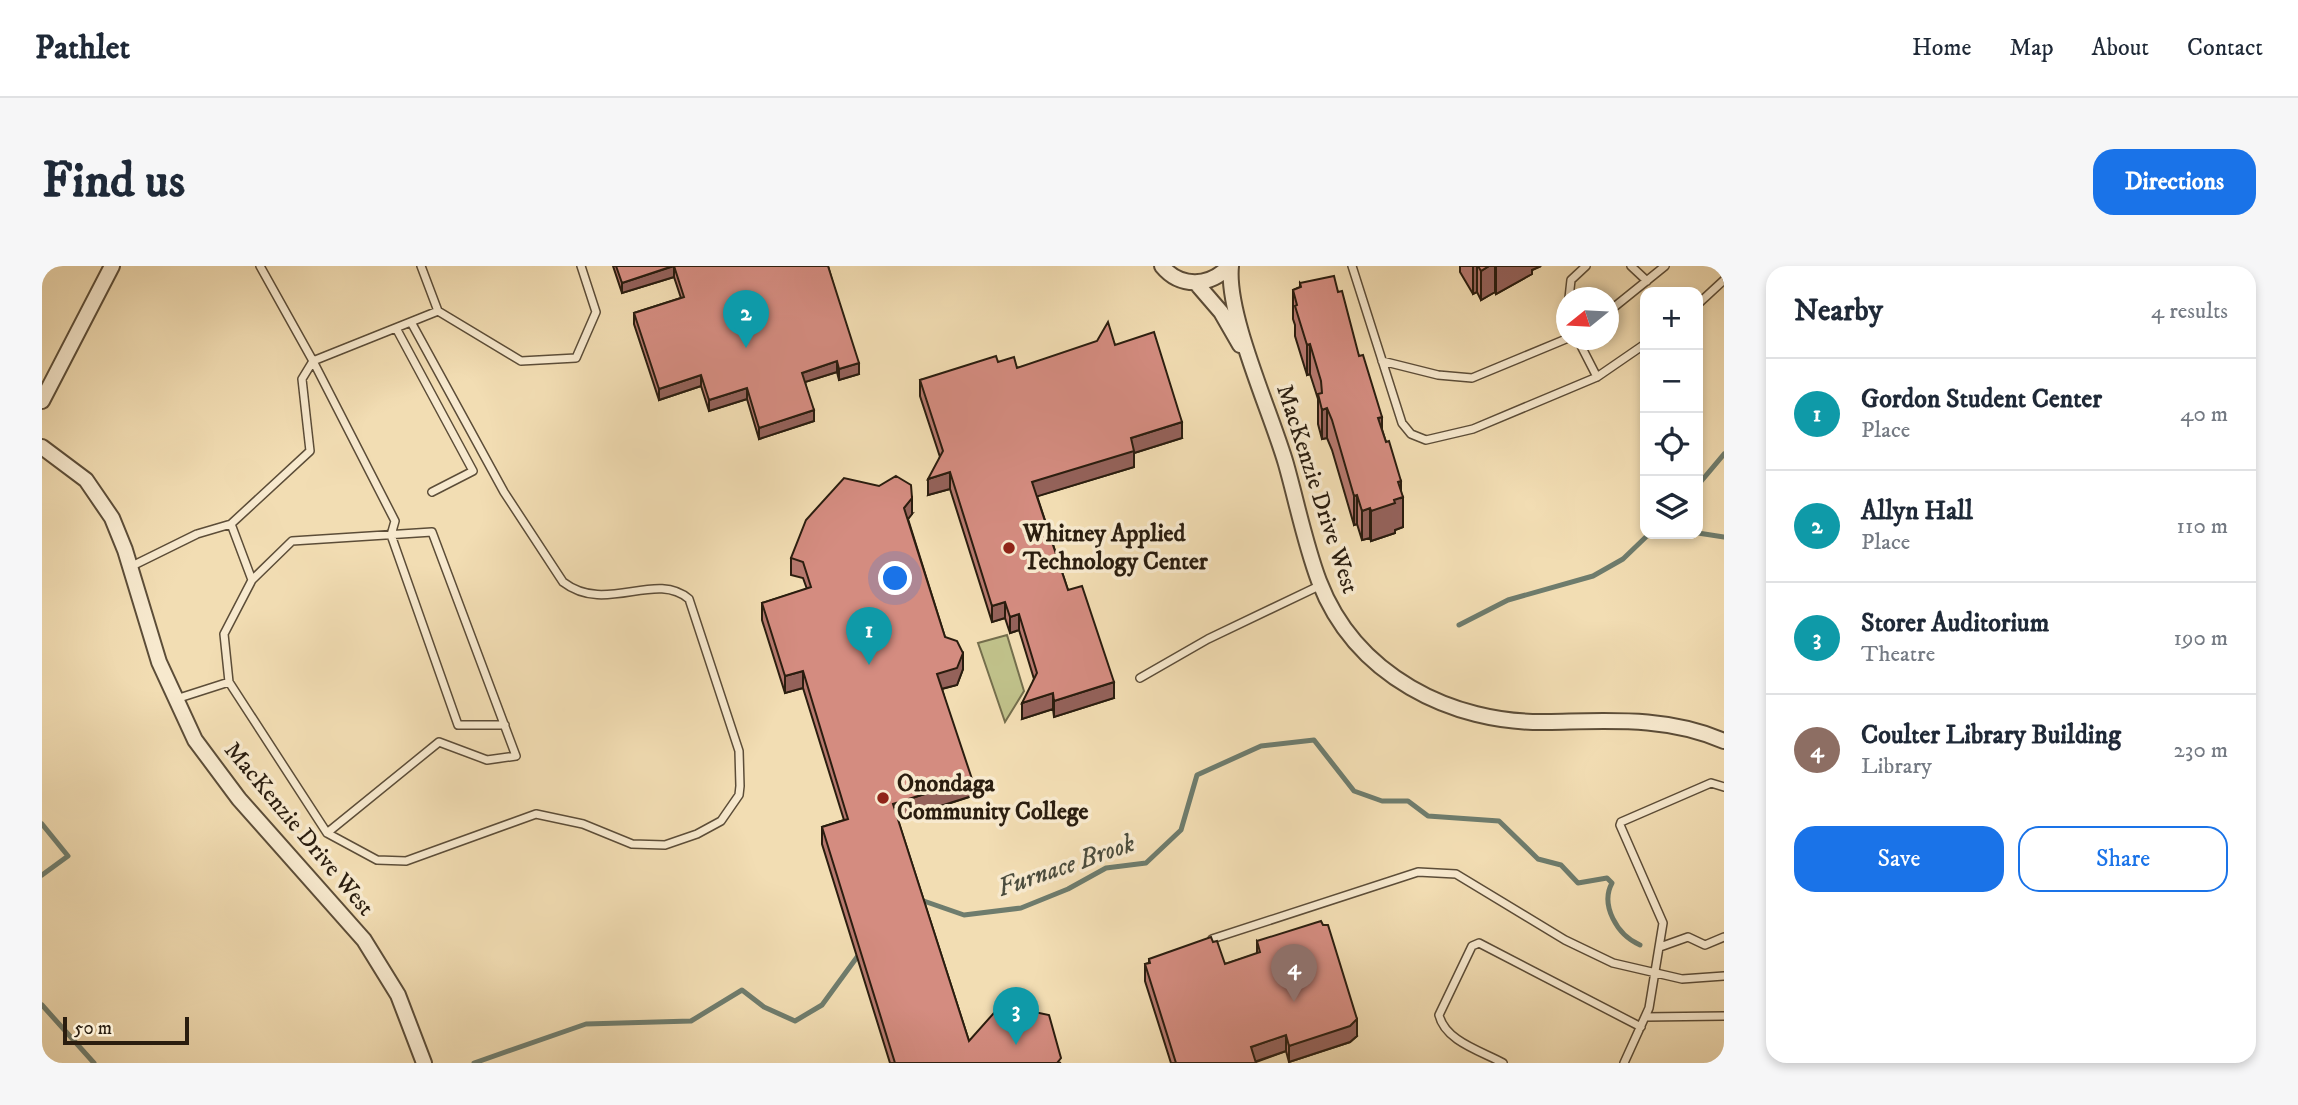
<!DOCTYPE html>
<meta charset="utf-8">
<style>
body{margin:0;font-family:"IM FELL DW Pica",serif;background:#f6f6f7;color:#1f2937}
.controls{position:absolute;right:21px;top:21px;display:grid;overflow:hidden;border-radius:14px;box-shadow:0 4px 10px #0003}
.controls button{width:63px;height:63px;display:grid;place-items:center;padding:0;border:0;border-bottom:2px solid #e0e1e3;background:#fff;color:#1f2937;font:35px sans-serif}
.compass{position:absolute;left:1514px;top:21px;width:63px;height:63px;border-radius:50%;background:#fff;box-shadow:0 4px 10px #0003;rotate:252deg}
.scale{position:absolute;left:21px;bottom:18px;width:126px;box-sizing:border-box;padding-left:7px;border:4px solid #2a1d0f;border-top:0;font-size:19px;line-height:24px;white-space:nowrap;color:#2a1d0f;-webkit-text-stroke:5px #f7e9ce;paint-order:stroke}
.you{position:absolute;left:854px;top:313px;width:24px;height:24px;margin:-18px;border:5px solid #fff;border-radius:50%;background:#1a73e8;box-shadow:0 0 0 10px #1a73e833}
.badge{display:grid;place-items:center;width:46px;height:46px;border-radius:50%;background:#1a73e8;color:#fff;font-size:23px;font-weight:700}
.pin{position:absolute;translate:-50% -58px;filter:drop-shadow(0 2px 4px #0008)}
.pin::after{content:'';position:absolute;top:37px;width:24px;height:21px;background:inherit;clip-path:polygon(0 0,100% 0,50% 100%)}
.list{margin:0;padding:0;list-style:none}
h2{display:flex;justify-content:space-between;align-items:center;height:91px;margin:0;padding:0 28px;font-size:30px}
h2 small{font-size:23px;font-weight:400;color:#747a83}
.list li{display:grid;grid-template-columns:46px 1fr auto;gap:21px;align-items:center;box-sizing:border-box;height:112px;padding:0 28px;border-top:2px solid #e0e1e3}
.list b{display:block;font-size:26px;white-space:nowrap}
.list p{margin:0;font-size:23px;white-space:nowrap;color:#747a83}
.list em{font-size:23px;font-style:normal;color:#747a83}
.actions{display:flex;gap:14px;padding:21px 28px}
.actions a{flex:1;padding:16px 0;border:2px solid #1a73e8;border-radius:21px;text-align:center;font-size:24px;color:#1a73e8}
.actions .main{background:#1a73e8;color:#fff}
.icon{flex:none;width:38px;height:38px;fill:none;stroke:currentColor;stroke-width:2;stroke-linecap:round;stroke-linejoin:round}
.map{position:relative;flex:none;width:1682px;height:797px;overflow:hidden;border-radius:21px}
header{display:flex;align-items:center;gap:42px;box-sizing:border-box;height:98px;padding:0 35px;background:#fff;border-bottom:2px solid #e0e1e3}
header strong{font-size:33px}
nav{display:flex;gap:38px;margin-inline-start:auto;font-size:24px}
.intro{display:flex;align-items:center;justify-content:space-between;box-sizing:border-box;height:168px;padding:0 42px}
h1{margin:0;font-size:49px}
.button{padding:18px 32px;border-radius:21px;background:#1a73e8;color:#fff;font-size:24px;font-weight:700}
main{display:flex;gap:42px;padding:0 42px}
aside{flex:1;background:#fff;border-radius:21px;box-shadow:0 4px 10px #0003}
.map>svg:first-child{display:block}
</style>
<header>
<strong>Pathlet</strong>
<nav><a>Home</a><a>Map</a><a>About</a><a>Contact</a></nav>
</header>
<div class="intro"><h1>Find us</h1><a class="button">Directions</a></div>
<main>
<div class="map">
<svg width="1682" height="797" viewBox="0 0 1682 797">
<rect width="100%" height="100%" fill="#f2ddb3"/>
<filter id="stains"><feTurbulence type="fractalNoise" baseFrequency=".00286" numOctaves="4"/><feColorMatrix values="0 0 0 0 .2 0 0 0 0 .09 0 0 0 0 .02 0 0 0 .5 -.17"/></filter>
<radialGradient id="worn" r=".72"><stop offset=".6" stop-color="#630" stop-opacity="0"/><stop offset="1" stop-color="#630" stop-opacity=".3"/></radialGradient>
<path fill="#bfc089" stroke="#746e4c" stroke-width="2" d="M 965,369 L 982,425 L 963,456 L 936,377 Z"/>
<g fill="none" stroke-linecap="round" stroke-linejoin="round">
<path stroke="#6e7c6d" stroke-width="5" d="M 1656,219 L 1682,188
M 1656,267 L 1682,271
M 1417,359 L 1466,334 L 1551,310 L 1581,293 L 1607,268
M 0,558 L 26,590 L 0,609
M 876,633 L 922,649 L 979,642 L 1026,623 L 1064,602 L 1104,597 L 1139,564 L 1155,509 L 1219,480 L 1272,474 L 1312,525 L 1340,535 L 1366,535 L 1386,550 L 1457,555 L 1496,593 L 1519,599 L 1536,617 L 1565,612 L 1570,617 C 1558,639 1575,669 1598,679
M 0,739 L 52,797
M 432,797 L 544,758 L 649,755 L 700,724 L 722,741 L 753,755 L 780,739 L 818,687"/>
<g stroke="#5c4d38" stroke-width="10">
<path id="service" d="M 379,0 L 396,45 L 479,95 L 534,92 L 554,46 L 539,0
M 1310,0 L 1360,157 L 1369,168 L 1384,174 L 1431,163 L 1555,111 L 1603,78
M 1589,0 L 1605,15
M 1527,32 L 1529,14 L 1544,0
M 1656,38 L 1682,14
M 396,45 L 271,95 L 353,255 L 349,269 L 416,459 L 463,459
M 1566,46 L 1623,0
M 354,62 L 431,205 L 390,226
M 1536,74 L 1555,111
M 1340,95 L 1396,109 L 1430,112 L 1524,73
M 88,301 L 155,268 L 189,258
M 210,314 L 250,275 L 390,266 L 474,490 L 445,494 L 397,476 L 285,567
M 1098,412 L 1166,373 L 1279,319
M 187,416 L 182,368 L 210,314 L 189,258 L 268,185 L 260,113 L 271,95 L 218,0
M 134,433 L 187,416 L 285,567 L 335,594 L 364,595 L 494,548 L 541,558 L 590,578 L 623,579 L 655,568 L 679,555 L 697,529 L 698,520 L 697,485 L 647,333 C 613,304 564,349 521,316 L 462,226 L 369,56
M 1170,673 L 1376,606 L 1414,608 L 1523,674 L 1571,697 L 1640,713 L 1682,710
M 1618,681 L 1646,671 L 1663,679 L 1682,671
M 1603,751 L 1682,750
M 1461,797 C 1439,785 1403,775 1397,749 L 1430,680 L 1437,677 L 1599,761
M 1582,797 L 1607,742 L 1621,657 L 1578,559 L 1579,556 L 1669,517 L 1682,521"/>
</g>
<g stroke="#5c4d38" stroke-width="18">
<path id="minor" d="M 1120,0 C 1138,22 1168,21 1187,0
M 1189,0 C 1184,49 1229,146 1244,198 C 1255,237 1263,278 1277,315 C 1313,409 1409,458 1505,456 C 1567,455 1624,450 1682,475
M 1154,17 L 1179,46 L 1198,79
M 0,135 L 70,0
M 0,181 L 44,214 L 70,252 L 83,284 L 117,396 L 153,474 L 197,533 L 322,674 L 356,729 L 382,797"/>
</g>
<use href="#service" stroke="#f7e9ce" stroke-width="7"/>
<use href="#minor" stroke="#f7e9ce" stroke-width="14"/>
</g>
<path fill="#b6786e" stroke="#2a1d0f" stroke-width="2" d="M 571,0 L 786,0 L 817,108 L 797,114 L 795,106 L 763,116 L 772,155 L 717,173 L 705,133 L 667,145 L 659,120 L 617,134 L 592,58 L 592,47 L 639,32 L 632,11 L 580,27 Z
M 1418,0 L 1499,0 L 1490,4 L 1490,8 L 1454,28 L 1453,26 L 1439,34 L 1435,26 L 1431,28 L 1418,6 Z
M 1258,17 L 1317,90 L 1359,224 L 1361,261 L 1353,264 L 1353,267 L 1329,275 L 1328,272 L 1320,274 L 1315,258 L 1312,259 L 1290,184 L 1285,172 L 1280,173 L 1276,158 L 1276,133 L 1268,108 L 1265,109 L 1253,70 L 1253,59 L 1251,53 L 1251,24 L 1258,21 Z
M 1073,79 L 1140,172 L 1092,187 L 1092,201 L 995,230 L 1026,324 L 1072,432 L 1012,451 L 1011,443 L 980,453 L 992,413 L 977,364 L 968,367 L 963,352 L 950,356 L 908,223 L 886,229 L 898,191 L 878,130 L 878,114 L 956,96 L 975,102 Z
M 870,248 L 866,253 L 903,371 L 921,403 L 915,419 L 900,423 L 930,530 L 856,554 L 927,775 L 1019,797 L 848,797 L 780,578 L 780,561 L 802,554 L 761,422 L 743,427 L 720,354 L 720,337 L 765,323 L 761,312 L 749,309 L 749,292 Z
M 1215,675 L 1315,770 L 1308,776 L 1247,796 L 1244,785 L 1214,796 L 1214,797 L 1129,797 L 1103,715 L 1103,698 L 1107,697 L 1107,693 L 1183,698 L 1215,688 Z"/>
<path fill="#94625a" stroke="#2a1d0f" stroke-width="2" d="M 632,0 L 632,11 L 580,27 L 580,17 Z
M 1431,0 L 1435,0 L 1435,26 L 1431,28 Z
M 1447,0 L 1453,0 L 1453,26 L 1439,34 L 1439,5 Z
M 1454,0 L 1499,0 L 1490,4 L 1490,8 L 1454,28 Z
M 1268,78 L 1268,108 L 1265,109 L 1265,79 Z
M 795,95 L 795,106 L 760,117 L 760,107 Z
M 817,97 L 817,108 L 797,114 L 797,103 Z
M 659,109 L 659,120 L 617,134 L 617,123 Z
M 705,122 L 705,133 L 667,145 L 667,134 Z
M 1285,142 L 1285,172 L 1280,173 L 1280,144 Z
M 772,144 L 772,155 L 717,173 L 717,162 Z
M 1340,151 L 1340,180 L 1336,152 Z
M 1140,156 L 1140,172 L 1092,187 L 1092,201 L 990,232 L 990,216 L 1089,172 Z
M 908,206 L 908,223 L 886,229 L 886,213 Z
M 1359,215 L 1359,232 L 1361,231 L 1361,261 L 1353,264 L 1353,267 L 1329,275 L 1329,245 L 1352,234 L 1356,216 Z
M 1315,229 L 1315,258 L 1312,259 L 1312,230 Z
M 870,232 L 870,248 L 862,258 L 862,242 Z
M 1328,242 L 1328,272 L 1320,274 L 1320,245 Z
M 963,336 L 963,352 L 950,356 L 950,340 Z
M 977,348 L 977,364 L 968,367 L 968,351 Z
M 921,387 L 921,403 L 915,419 L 895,424 L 895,408 Z
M 761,405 L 761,422 L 743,427 L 743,410 Z
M 1072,416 L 1072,432 L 1012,451 L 1012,435 Z
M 1011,427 L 1011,443 L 980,453 L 980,437 Z
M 930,513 L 930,530 L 851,555 L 851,538 Z
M 1315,753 L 1315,770 L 1308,776 L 1247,796 L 1247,780 Z
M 1244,769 L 1244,785 L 1209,797 L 1209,781 Z"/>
<path fill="#d48c80" stroke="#2a1d0f" stroke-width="2" d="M 574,0 L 631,0 L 580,17 Z
M 632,0 L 786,0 L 817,97 L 797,103 L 795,95 L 760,107 L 772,144 L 717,162 L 705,122 L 667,134 L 659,109 L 617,123 L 592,47 L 642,31 Z
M 1436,0 L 1447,0 L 1439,5 Z
M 1292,10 L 1296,26 L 1300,25 L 1317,90 L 1321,89 L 1340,151 L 1336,152 L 1344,176 L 1347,175 L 1359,215 L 1356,216 L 1361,231 L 1352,234 L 1353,237 L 1329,245 L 1328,242 L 1320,245 L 1315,229 L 1312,230 L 1290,154 L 1285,142 L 1280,144 L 1276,128 L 1280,127 L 1279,115 L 1268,78 L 1265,79 L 1253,40 L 1255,39 L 1251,24 L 1259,21 L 1258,17 Z
M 1066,56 L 1073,79 L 1112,66 L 1140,156 L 1089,172 L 1092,185 L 990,216 L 1026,324 L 1040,320 L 1072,416 L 1012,435 L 1011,427 L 980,437 L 995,407 L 977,348 L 968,351 L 963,336 L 950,340 L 908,206 L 886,213 L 901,185 L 878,114 L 954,90 L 956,96 L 972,91 L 975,102 L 1055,75 Z
M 854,210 L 869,219 L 870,232 L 862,242 L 903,371 L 915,375 L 921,387 L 915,402 L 895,408 L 930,513 L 851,538 L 927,775 L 959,739 L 1007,749 L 1019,792 L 1015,797 L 853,797 L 780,561 L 806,553 L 761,405 L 743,410 L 720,337 L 769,321 L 761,296 L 749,292 L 764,254 L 802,212 L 837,220 Z
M 1279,655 L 1281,659 L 1286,659 L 1315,753 L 1308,760 L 1247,780 L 1244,769 L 1209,781 L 1214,797 L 1134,797 L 1103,698 L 1108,697 L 1107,693 L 1169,671 L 1171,676 L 1175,675 L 1183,698 L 1218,686 L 1215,675 Z"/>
<g fill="#8f2418" stroke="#f7e9ce" stroke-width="2.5">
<circle cx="967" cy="282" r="7"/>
<circle cx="841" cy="532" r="7"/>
</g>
<g text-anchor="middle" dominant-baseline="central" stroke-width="7" stroke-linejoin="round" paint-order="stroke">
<g font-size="24" fill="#2a1d0f" stroke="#f7e9ce">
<text transform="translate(1275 223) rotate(72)">MacKenzie Drive West</text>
<text transform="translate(257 563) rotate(50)">MacKenzie Drive West</text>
</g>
<g font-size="24" font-weight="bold" fill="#2a1d0f" stroke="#f7e9ce" text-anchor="start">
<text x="981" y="268">Whitney Applied<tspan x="981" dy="28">Technology Center</tspan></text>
<text x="855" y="518">Onondaga<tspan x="855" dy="28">Community College</tspan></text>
</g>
<g font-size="26" font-style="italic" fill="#4c4d3e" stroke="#f7e9ce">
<text transform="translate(1024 600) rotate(-19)">Furnace Brook</text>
</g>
</g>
<rect width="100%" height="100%" filter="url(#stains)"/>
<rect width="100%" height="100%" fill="url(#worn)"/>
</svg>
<div class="controls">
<button>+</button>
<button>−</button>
<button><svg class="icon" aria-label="locate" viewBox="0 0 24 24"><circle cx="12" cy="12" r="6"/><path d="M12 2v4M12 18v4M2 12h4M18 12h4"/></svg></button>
<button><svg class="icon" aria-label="layers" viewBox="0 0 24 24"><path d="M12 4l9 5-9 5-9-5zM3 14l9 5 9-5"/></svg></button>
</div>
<svg class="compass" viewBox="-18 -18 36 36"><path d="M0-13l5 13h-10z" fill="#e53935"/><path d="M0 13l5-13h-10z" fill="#747a83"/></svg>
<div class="scale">50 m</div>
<div class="you"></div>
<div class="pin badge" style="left:827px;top:399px;background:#0f9aa8">1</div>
<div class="pin badge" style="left:704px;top:82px;background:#0f9aa8">2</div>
<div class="pin badge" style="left:974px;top:779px;background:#0f9aa8">3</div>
<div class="pin badge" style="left:1252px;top:736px;background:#8d6e63">4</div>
</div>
<aside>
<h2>Nearby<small>4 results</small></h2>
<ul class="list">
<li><span class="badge" style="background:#0f9aa8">1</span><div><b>Gordon Student Center</b><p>Place</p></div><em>40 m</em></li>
<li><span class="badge" style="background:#0f9aa8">2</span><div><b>Allyn Hall</b><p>Place</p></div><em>110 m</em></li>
<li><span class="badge" style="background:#0f9aa8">3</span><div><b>Storer Auditorium</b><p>Theatre</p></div><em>190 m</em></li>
<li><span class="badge" style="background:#8d6e63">4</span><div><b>Coulter Library Building</b><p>Library</p></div><em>230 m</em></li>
</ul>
<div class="actions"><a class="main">Save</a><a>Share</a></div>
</aside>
</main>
